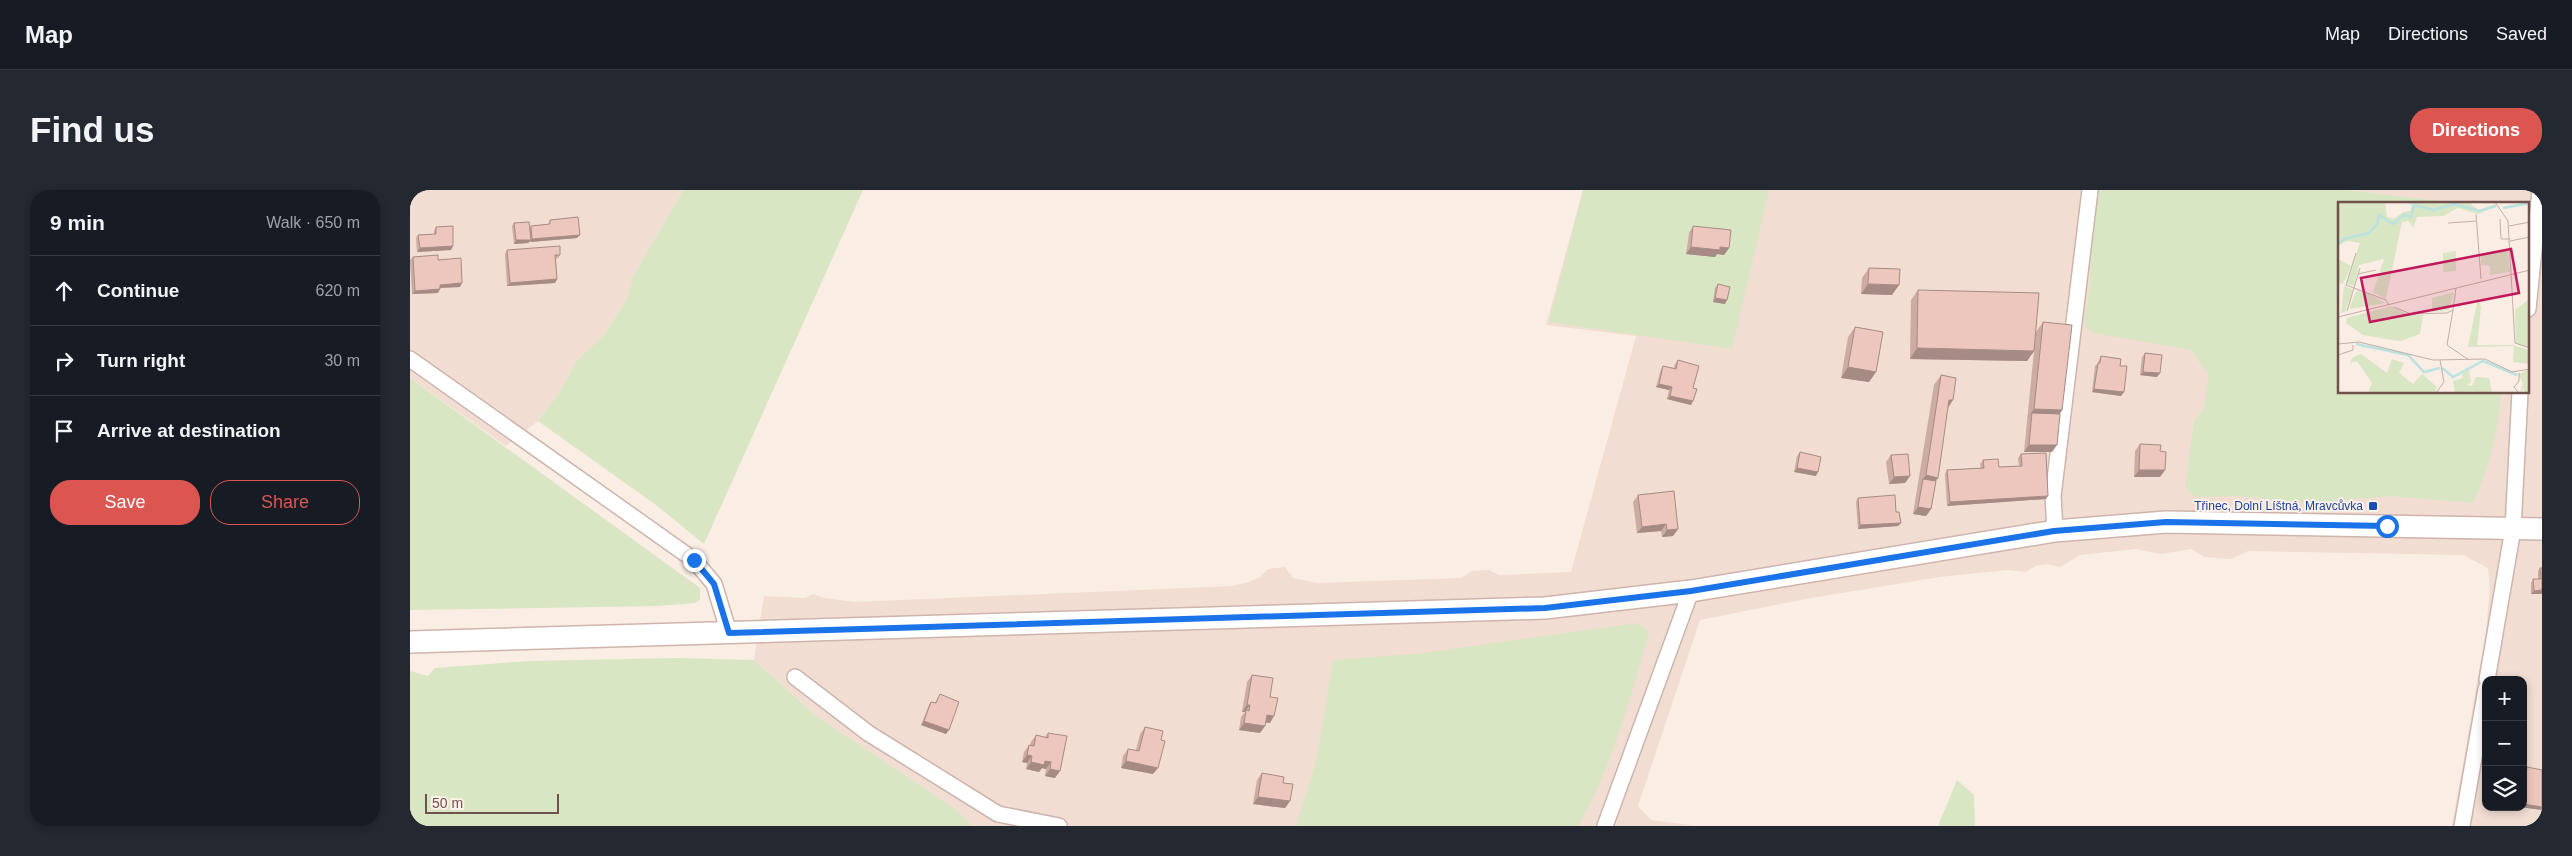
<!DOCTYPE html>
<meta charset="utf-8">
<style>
body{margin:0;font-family:Helvetica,sans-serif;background:#242831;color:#f1f3f6}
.controls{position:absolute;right:15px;bottom:15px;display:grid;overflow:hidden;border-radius:10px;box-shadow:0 2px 8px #0003}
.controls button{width:45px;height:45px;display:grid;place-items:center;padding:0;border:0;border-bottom:1px solid #363941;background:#171b24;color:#f1f3f6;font:25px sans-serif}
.scale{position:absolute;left:15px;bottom:12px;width:134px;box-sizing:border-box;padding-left:5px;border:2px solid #70514b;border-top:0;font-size:14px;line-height:18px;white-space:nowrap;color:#70514b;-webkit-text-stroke:4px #fdf1e9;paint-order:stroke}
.stop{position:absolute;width:15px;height:15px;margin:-11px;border:4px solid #1a73e8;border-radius:50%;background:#fff}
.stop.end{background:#1a73e8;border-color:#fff;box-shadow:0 1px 5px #0008}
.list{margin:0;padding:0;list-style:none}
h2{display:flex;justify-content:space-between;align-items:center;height:65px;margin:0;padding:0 20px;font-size:21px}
h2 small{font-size:16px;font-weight:400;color:#9ea1a6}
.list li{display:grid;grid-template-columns:32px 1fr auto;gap:15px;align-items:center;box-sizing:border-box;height:70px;padding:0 20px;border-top:1px solid #363941}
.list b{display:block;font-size:19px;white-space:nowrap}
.list em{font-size:16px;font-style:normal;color:#9ea1a6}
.actions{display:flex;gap:10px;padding:15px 20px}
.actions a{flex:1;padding:11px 0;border:1px solid #db5551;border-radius:20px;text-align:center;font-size:18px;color:#db5551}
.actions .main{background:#db5551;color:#fff}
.icon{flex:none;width:28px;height:28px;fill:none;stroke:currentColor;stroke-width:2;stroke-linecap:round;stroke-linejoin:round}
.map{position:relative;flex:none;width:2132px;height:636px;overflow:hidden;border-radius:20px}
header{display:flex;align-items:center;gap:30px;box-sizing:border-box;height:70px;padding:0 25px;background:#171b24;border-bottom:1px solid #363941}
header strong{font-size:24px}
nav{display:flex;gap:28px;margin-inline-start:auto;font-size:18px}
.intro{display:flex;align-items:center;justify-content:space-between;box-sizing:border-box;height:120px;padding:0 30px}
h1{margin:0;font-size:35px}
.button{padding:12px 22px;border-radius:20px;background:#db5551;color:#fff;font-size:18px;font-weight:700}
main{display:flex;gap:30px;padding:0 30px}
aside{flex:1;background:#171b24;border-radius:20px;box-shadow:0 2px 8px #0003}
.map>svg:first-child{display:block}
</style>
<header>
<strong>Map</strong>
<nav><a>Map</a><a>Directions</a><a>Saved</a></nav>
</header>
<div class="intro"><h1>Find us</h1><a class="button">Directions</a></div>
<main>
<aside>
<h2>9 min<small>Walk · 650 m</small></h2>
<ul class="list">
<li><svg class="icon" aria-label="ahead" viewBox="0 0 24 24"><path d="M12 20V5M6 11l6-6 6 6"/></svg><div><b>Continue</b></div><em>620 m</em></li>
<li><svg class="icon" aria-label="right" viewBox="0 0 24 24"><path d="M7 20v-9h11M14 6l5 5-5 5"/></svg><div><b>Turn right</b></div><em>30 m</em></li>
<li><svg class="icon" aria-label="arrive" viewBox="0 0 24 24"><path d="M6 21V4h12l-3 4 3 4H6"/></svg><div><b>Arrive at destination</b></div></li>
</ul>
<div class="actions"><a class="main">Save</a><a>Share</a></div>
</aside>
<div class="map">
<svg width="2132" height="636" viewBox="0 0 2132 636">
<rect width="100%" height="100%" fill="#faede3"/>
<path fill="#f1ddd2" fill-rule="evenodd" d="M 0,0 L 273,0 L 222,88 L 218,107 L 193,146 L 167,170 L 149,203 L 128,231 L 96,256 L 0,188 Z
M 1173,0 L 2132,0 L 2132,636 L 2042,636 L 2076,441 L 2080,397 L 2078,378 L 2053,365 L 1838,361 L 1821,369 L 1795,367 L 1781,359 L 1751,364 L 1726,359 L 1670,365 L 1650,377 L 1637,374 L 1625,376 L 1616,382 L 1597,380 L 1530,387 L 1395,409 L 1290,430 L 1228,616 L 1241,630 L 1288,636 L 563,636 L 544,618 L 409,528 L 344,470 L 354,406 L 395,408 L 403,404 L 414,408 L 445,412 L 822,396 L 839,392 L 850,387 L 858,379 L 875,377 L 883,388 L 907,393 L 1051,388 L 1062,381 L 1079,380 L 1089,385 L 1161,382 L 1226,146 L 1136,135 ZM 1930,14 L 2118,14 L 2118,202 L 1930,202 ZM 2076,490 L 2113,490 L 2113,617 L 2076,617 Z"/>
<path fill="#d8e6c3" d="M 273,0 L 453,0 L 294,354 L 246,315 L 128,231 L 149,203 L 167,170 L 193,146 L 218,107 L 222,88 Z
M 1173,0 L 1359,0 L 1322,159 L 1139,132 Z
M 1689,0 L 1936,0 L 2055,14 L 1930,14 L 1930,202 L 2091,203 C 2088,242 2080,278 2063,313 L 1982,306 L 1900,313 L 1825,306 L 1787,307 L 1780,303 L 1775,297 L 1784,231 L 1794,218 L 1799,185 C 1790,177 1789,169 1781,160 L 1684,143 L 1677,139 L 1674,130 L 1680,98 L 1680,65 Z
M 0,188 L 290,398 L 290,409 L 285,413 L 247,416 L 0,420 Z
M 1227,433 L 1234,437 L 1239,443 C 1221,505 1201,581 1168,636 L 886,636 L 906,572 L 923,470 L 1005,464 Z
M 265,468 L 344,470 L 409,528 L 544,618 L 563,636 L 0,636 L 0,481 L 18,486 L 25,478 L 119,471 Z
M 1547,590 L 1564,605 L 1565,636 L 1528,636 Z"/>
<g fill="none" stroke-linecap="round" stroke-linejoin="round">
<g stroke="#cdb5ad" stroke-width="18">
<path id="street" d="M 2118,119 L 2130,0
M 0,169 L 284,370 L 304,394 L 319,443
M 1645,341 L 1643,306 L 1680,0
M 385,487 L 458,543 L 588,624 L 649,636
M 2077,490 L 2103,339 L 2110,202
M 1195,636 L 1281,401
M 2052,636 L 2076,499"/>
</g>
<g stroke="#cfb4ab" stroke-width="24">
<path id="secondary" d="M 0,452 L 1135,418 L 1281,401 L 1645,341 L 1756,332 L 2132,339"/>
</g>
<use href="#street" stroke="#fff" stroke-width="15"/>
<use href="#secondary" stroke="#fff" stroke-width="21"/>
</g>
<path fill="#ccaba3" d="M 140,30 L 167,48 L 120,52 L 120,51 L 118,53 L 104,54 L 102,36 L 104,33 L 120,38 L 121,36 L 138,35 Z
M 1283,36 L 1319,58 L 1314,65 L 1307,64 L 1305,67 L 1276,64 L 1279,43 Z
M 26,37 L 43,56 L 41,60 L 7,62 L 6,48 L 8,45 L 24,44 L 24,41 Z
M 97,60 L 150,65 L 148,68 L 146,69 L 147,89 L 145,93 L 97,96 L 95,64 Z
M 3,67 L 28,70 L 50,97 L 30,98 L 28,103 L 2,104 L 0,70 Z
M 1459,78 L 1482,105 L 1451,104 L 1452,88 Z
M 1308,94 L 1315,114 L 1303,112 L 1305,98 Z
M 1508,100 L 1626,142 L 1633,132 L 1652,220 L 1650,224 L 1642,262 L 1614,262 L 1624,161 L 1617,171 L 1500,169 L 1501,110 Z
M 1445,137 L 1466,182 L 1459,192 L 1431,188 L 1438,147 Z
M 1735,163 L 1747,187 L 1730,185 L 1732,167 Z
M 1691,166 L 1710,176 L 1714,202 L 1711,206 L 1682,202 L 1685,176 L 1688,173 L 1689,170 Z
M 1268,170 L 1283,198 L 1281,215 L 1257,209 L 1259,200 L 1246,197 L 1251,179 L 1253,176 L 1264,178 L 1265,174 Z
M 1531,185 L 1538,217 L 1521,319 L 1516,326 L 1503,324 L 1524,195 Z
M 1730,254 L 1750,261 L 1755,280 L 1750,287 L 1724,287 L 1725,261 Z
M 1390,262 L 1406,286 L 1384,282 L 1387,266 Z
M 1611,264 L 1636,309 L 1537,316 L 1535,284 L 1537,280 L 1571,278 L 1570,274 L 1573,270 L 1589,277 L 1609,276 L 1608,268 Z
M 1481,265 L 1500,286 L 1495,293 L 1479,294 L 1476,272 Z
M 1228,305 L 1268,339 L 1263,346 L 1252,347 L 1251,341 L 1227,343 L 1223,312 Z
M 1448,308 L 1486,322 L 1491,333 L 1488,336 L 1448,339 L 1446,312 Z
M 2130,378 L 2132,378 L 2132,404 L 2121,404 L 2121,393 L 2123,389 L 2128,389 L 2128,381 Z
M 842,485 L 860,507 L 860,533 L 855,532 L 855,536 L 850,543 L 829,540 L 831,527 L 835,522 L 832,522 L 837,492 Z
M 530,504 L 536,544 L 511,535 L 519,515 L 521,512 L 525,513 Z
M 735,537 L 743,584 L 711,578 L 713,566 L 718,559 L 726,560 L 730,544 Z
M 638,543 L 645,588 L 635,586 L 636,579 L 632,578 L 629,582 L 616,579 L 617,573 L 612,572 L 614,562 L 619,555 L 620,555 L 621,552 L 626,545 L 635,547 Z
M 2117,577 L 2132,620 L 2110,617 L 2113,617 L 2113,589 L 2114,581 Z
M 852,583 L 873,593 L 880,611 L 875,618 L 843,614 L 847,590 Z"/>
<path fill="#a68b84" d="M 170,45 L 167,48 L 120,52 L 122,49 Z
M 106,50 L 121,50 L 118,53 L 104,54 Z
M 43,56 L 41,60 L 7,62 L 10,58 Z
M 1281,57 L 1310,57 L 1319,58 L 1314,65 L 1307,64 L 1305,67 L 1276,64 Z
M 147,89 L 145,93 L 97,96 L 100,93 Z
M 52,93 L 50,97 L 28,98 L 30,95 Z
M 1458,94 L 1489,95 L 1482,105 L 1451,104 Z
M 30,99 L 28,103 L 2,104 L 5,101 Z
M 1305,108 L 1317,110 L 1315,114 L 1303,112 Z
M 1507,158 L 1624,161 L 1617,171 L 1500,169 Z
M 1438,177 L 1466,182 L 1459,192 L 1431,188 Z
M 1733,182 L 1750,183 L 1747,187 L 1730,185 Z
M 1249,194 L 1262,197 L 1259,200 L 1246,197 Z
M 1684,199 L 1714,202 L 1711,206 L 1682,202 Z
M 1260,206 L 1283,211 L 1281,215 L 1257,209 Z
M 1539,210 L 1543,210 L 1536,221 Z
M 1624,219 L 1652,220 L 1645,230 L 1622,223 L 1617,229 Z
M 1619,255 L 1647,255 L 1642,262 L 1614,262 Z
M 1387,278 L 1408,282 L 1406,286 L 1384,282 Z
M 1729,280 L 1755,280 L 1750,287 L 1724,287 Z
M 1516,285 L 1528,288 L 1521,298 L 1513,289 Z
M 1500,286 L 1495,293 L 1479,294 L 1484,287 Z
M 1638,306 L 1636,309 L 1537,316 L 1540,312 Z
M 1508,317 L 1521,319 L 1516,326 L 1503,324 Z
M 1491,333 L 1488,336 L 1448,339 L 1450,335 Z
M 1256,334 L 1251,341 L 1227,343 L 1232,337 Z
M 1268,339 L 1263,346 L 1252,347 L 1257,340 Z
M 2132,400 L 2132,404 L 2121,404 L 2124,401 Z
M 837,515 L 840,515 L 835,522 L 832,522 Z
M 857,525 L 864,526 L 860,533 L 852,532 Z
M 514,531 L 539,540 L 536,544 L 511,535 Z
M 834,533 L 855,536 L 850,543 L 829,540 Z
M 617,565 L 622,566 L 617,573 L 612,572 Z
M 635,571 L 641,572 L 636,579 L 632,578 L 629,582 L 616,579 L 621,572 Z
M 716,571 L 748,578 L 743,584 L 711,578 Z
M 640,579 L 650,581 L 645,588 L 635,586 Z
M 848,607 L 880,611 L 875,618 L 843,614 Z
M 2113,614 L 2132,617 L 2132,620 L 2110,617 L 2113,617 Z"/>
<path fill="#edc7bd" stroke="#a68b84" d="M 168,27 L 170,45 L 122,49 L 121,36 L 140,34 L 140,30 Z
M 119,32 L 121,50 L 106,50 L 104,33 Z
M 43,36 L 43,56 L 10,58 L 8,45 L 26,44 L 26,37 Z
M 1283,36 L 1321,40 L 1319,58 L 1310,57 L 1310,60 L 1281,57 Z
M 150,56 L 150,65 L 145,65 L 147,89 L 100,93 L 97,60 Z
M 28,65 L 28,70 L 51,68 L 52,93 L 30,95 L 30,99 L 5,101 L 3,67 Z
M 1459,78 L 1490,79 L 1489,95 L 1458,94 Z
M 1308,94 L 1320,97 L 1317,110 L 1305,108 Z
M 1508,100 L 1629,103 L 1624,161 L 1507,158 Z
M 1633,132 L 1662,135 L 1652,220 L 1624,219 Z
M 1445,137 L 1473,142 L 1466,182 L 1438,177 Z
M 1735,163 L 1752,165 L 1750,183 L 1733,182 Z
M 1691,166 L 1711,169 L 1710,176 L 1717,176 L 1714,202 L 1684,199 L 1688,173 L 1690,173 Z
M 1268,170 L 1289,176 L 1283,198 L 1287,199 L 1283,211 L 1260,206 L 1262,197 L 1249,194 L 1253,176 L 1266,179 Z
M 1531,185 L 1546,188 L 1543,210 L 1539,210 L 1528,288 L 1516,285 Z
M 1622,223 L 1650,224 L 1647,255 L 1619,255 Z
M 1730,254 L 1751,255 L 1750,261 L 1756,262 L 1755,280 L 1729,280 Z
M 1390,262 L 1411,267 L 1408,282 L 1387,278 Z
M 1636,263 L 1638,306 L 1540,312 L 1537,280 L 1574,278 L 1573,270 L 1588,269 L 1589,277 L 1612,276 L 1611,264 Z
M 1498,264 L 1500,286 L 1484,287 L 1481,265 Z
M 1513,289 L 1526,291 L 1521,319 L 1508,317 Z
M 1264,301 L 1268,339 L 1257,340 L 1256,334 L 1232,337 L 1228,305 Z
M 1485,305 L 1486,322 L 1489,322 L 1491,333 L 1450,335 L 1448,308 Z
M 2130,378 L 2132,378 L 2132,400 L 2124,401 L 2123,389 L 2131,389 Z
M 842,485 L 863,488 L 860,507 L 868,508 L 864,526 L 857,525 L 855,536 L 834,533 L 836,520 L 839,521 L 840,515 L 837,515 Z
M 530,504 L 549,512 L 539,540 L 514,531 L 521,512 L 526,513 Z
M 735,537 L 753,541 L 751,550 L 755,551 L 748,578 L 716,571 L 718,559 L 729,561 Z
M 638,543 L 657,546 L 650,581 L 640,579 L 641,572 L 635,571 L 634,575 L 621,572 L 622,566 L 617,565 L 619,555 L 624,556 L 626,545 L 638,548 Z
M 2117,577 L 2132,580 L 2132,617 L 2113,614 L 2113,601 Z
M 852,583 L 874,587 L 873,593 L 883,594 L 880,611 L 848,607 Z"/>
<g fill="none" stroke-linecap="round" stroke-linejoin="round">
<path stroke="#1a73e8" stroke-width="6" d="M 284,370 L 304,394 L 319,443 L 1135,418 L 1281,401 L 1644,341 L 1756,332 L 1977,336"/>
</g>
<rect fill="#1a4fb4" stroke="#fdf1e9" stroke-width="2" x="1958" y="311" width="10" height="10" rx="2.5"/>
<g text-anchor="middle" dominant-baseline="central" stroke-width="4" stroke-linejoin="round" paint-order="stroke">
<g font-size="12" fill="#164399" stroke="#fdf1e9" text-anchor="end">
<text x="1953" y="316">Třinec, Dolní Líštná, Mravcůvka</text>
</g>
</g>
<g transform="translate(1928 12)">
<rect width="191" height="191" fill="#faede3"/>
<path d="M 0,0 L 47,0 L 49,15 L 56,17 L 65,10 L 72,9 L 74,4 L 69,0 L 131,0 L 140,8 L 161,1 L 140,12 L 120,6 L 105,14 L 79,15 L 75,26 L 71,19 L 64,20 L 48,97 L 35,90 L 46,57 L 21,63 L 16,84 L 8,82 L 22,41 L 9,39 L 0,44 ZM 118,49 L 118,69 L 105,70 L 105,51 ZM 170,49 L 172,70 L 152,73 L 152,64 L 143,63 L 143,51 ZM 0,57 L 13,64 L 5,82 L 0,81 ZM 6,83 L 15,88 L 7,110 L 3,111 ZM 19,88 L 25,89 L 48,101 L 11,107 ZM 116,90 L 111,108 L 94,110 L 94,96 ZM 140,96 L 143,105 L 139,143 L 174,143 L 191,148 L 191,162 L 175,160 L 176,144 L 130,145 ZM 191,97 L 191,146 L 178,141 L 177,108 ZM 53,104 L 71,113 L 85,113 L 82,132 L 63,139 L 54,138 L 25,133 L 8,121 L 9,116 ZM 23,152 L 49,171 L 54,157 L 66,161 L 61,171 L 75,182 L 84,172 L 99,185 L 97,191 L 30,191 L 34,181 L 19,159 L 12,161 L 15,155 ZM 131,167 L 133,180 L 129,183 L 134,184 L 138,175 L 151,176 L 154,191 L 136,191 L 133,188 L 135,191 L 117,191 L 115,179 L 125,176 L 124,172 ZM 191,167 L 191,191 L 186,191 L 186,186 L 182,191 L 185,181 L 180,173 Z" fill="#d8e6c3"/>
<path fill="none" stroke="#b9e2e0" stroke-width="2.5" d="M 165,6 L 192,1M 0,42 L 6,37 L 31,31 L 39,23 L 41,13 L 55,22 L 66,13 L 73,15 L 76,3 L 95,8 L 116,2 L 142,9 L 158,4M 18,142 L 70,153 L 86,170 L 102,166M 104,166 L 115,175 L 145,159 L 179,173"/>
<path fill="none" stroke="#c3afa6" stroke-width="1" d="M 157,0 L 170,19 L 177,141 L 192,146M 138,12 L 143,77M 162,17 L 163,37 L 172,37M 110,21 L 139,19M 171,24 L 192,20M 172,39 L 192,35M 18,51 L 8,83 L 16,86 L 22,66M 20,72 L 38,68M 56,105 L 73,112 L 109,111 L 115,108 L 118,86M 115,108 L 109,143 L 131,158M 9,109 L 16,86 L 48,98 L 51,103M 0,115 L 192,68M 0,142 L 21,140 L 95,158 L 147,157 L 174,170 L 192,167M 0,160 L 0,153 L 15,148 L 15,143M 181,171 L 181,179 L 176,185 L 181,191M 98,191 L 106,180 L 102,158"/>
<path fill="#c2185b" fill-opacity="0.15" stroke="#c2185b" stroke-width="2.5" d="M 173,47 L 181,91 L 32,120 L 23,76 Z"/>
<rect width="191" height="191" fill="none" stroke="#70514b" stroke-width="2.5"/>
</g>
</svg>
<div class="controls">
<button>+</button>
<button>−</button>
<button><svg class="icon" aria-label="layers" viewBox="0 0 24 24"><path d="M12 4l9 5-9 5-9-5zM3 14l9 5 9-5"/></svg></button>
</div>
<div class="scale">50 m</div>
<div class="stop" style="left:1977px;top:336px"></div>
<div class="stop end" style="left:284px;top:370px"></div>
</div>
</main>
